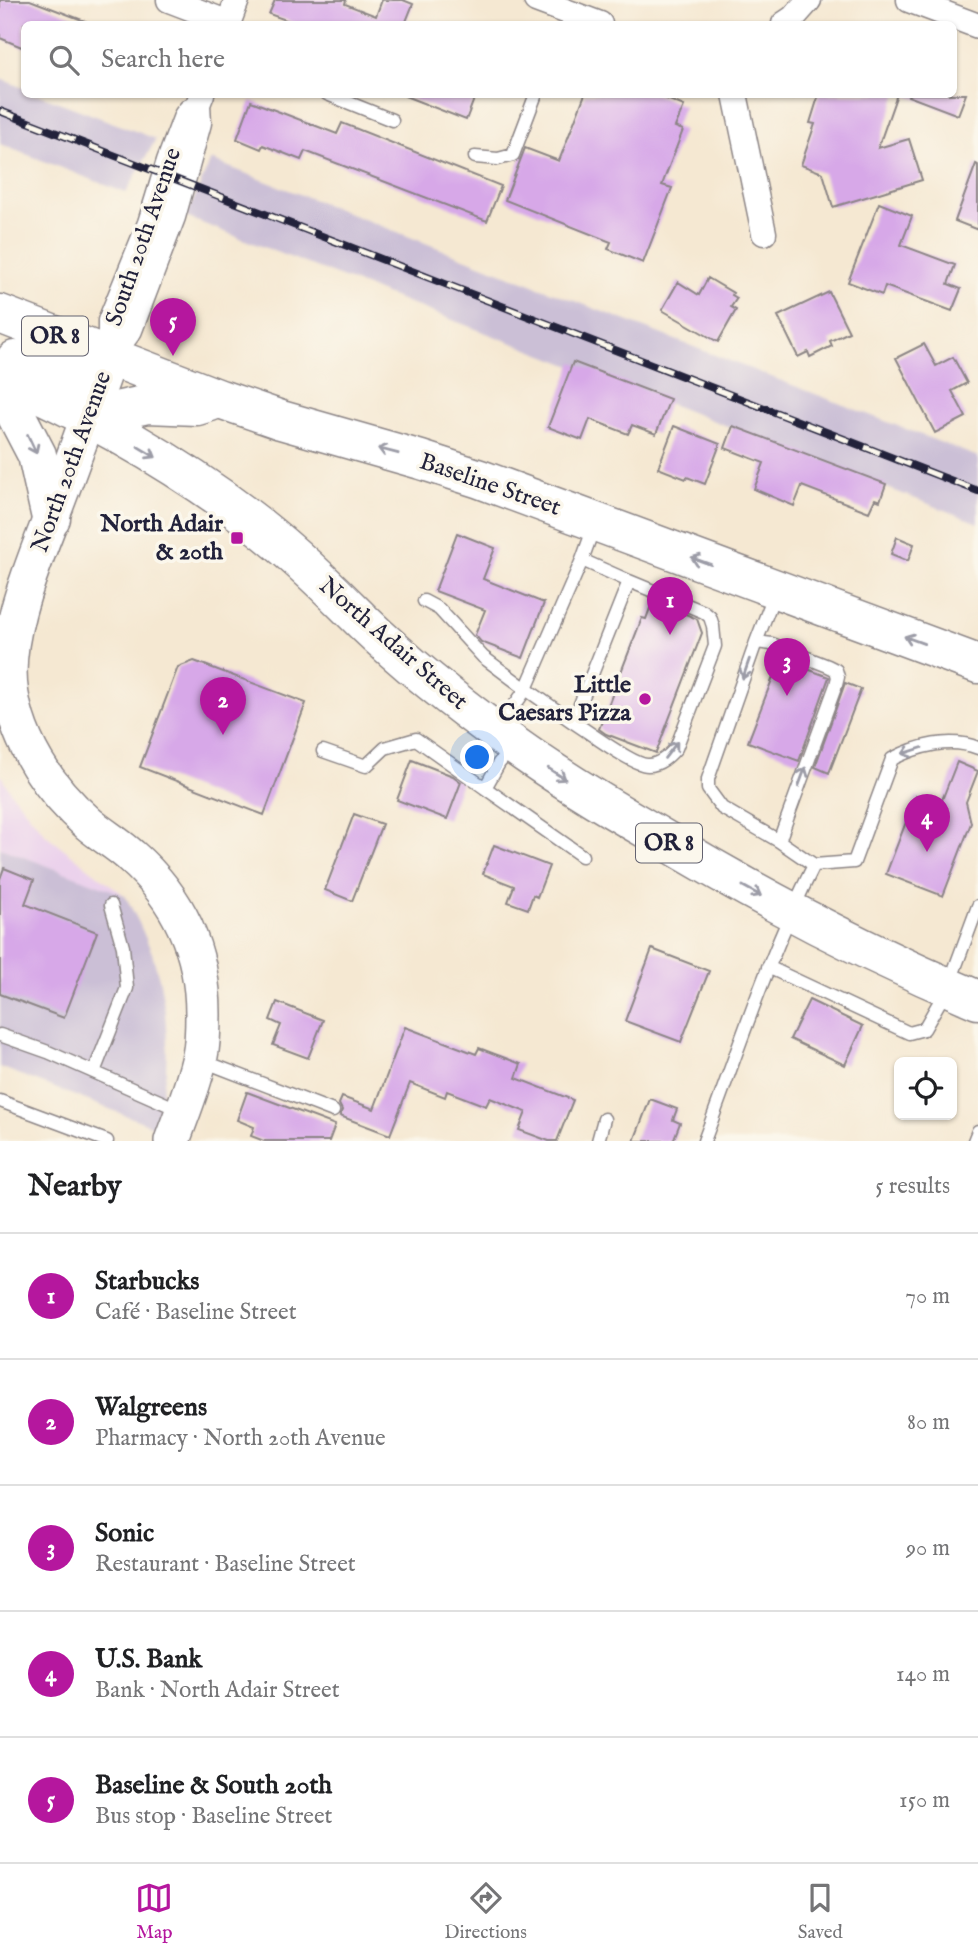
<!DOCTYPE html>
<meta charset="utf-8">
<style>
body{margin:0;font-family:"IM FELL English",serif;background:#f6f6f6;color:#202124}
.controls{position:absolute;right:21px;bottom:21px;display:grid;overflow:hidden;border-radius:10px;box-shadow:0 2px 5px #0004}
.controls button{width:63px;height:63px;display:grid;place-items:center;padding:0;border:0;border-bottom:2px solid #e0e0e0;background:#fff;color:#202124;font:35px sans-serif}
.you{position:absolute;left:478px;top:758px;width:24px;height:24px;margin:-18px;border:5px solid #fff;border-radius:50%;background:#1a73e8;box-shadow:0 0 0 10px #1a73e833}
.badge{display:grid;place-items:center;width:46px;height:46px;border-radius:50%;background:#b5179e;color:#fff;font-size:23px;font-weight:700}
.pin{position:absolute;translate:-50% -58px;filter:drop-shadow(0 2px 4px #0008)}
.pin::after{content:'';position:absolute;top:37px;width:24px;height:21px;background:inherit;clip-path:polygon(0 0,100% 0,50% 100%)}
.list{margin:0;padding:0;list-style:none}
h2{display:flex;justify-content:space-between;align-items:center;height:91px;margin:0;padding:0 28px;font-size:30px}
h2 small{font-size:23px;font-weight:400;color:#757577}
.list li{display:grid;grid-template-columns:46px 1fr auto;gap:21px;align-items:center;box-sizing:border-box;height:126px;padding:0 28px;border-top:2px solid #e0e0e0}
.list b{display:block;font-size:26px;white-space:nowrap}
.list p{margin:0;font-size:23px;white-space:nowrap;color:#757577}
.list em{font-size:23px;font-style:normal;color:#757577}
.icon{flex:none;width:38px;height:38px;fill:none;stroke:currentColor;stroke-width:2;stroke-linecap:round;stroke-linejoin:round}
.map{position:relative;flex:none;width:978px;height:1141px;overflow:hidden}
.search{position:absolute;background:#fff;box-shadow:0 2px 5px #0004;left:21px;right:21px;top:21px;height:77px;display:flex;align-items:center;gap:18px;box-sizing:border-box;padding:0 24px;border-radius:10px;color:#757577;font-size:26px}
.sheet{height:721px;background:#fff}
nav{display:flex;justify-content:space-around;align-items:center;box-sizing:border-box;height:98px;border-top:2px solid #e0e0e0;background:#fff;font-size:19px;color:#757577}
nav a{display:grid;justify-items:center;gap:4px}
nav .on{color:#b5179e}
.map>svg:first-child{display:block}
</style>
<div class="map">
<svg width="978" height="1141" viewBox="0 0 978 1141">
<rect width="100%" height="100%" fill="#fbf7ec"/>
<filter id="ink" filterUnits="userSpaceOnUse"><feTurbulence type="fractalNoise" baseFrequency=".0143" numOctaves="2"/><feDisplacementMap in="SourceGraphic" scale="14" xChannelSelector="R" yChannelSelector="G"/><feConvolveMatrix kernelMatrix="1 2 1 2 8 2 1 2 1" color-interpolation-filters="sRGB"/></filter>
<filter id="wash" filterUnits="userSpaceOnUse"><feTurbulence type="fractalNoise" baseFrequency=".00686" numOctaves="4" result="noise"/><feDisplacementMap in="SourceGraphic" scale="28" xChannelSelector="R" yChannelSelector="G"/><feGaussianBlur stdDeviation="1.57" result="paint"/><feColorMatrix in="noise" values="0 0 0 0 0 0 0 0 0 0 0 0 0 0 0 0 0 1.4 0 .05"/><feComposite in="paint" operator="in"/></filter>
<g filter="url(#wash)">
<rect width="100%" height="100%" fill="#f5e8d2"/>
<path fill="#ebd1ec" d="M 0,774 L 12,794 L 46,835 L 124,895 L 0,848 Z"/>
<path fill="#cbbfd6" d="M 0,79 L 24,88 L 24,94 L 40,95 L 156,139 L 126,193 L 0,144 Z
M 211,160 L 978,457 L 978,523 L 186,217 Z
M 0,848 L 125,895 L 140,925 L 152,953 L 160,982 L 165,1012 L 167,1042 L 166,1071 L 156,1127 L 0,1067 Z"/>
<g id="blocks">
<path fill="#d7a8e8" d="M 0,0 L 30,0 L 90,23 L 90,24 L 24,24 L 24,48 L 0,38 Z
M 275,0 L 346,0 L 345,4 L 376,16 L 382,0 L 403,0 L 413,4 L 405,24 L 297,24 L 269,14 Z
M 405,94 L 476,94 L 466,120 L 405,96 Z
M 585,94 L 655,94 L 684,106 L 675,127 L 683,130 L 662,185 L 672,188 L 643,263 L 608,249 L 611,242 L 505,200 L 525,148 L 559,161 Z
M 819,94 L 897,94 L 878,148 L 909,139 L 922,180 L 833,207 L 823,173 L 801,165 L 815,124 L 810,123 Z
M 909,94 L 966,94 L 958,115 L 908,96 Z
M 251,101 L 337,134 L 342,123 L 501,186 L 487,221 L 305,151 L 301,160 L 263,145 L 261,149 L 237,139 Z
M 976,164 L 978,165 L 978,230 L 955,221 Z
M 879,203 L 912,216 L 901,245 L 955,265 L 948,284 L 961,289 L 952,311 L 885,286 L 882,295 L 848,282 Z
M 708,278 L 733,293 L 732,295 L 737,298 L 731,307 L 736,310 L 718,342 L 662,310 L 678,282 L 699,295 Z
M 829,292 L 849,332 L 830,341 L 832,346 L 810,357 L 808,352 L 798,357 L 778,316 Z
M 924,344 L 936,366 L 953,357 L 967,383 L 952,391 L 966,417 L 935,433 L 896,358 Z
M 573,362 L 670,399 L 656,434 L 632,425 L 628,434 L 590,419 L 582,440 L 548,427 Z
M 674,426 L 720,444 L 705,484 L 687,477 L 686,479 L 658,468 Z
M 733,426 L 886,484 L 880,501 L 875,499 L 869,512 L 802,486 L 794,506 L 754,489 L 764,463 L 725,448 Z
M 457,533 L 495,548 L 483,579 L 544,603 L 523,658 L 481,642 L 475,635 L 485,610 L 435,591 Z
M 897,537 L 914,544 L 908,561 L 891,554 Z
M 653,600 L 697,619 L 702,633 L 656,753 L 606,734 L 599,729 L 642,618 L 646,619 Z
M 780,659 L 829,677 L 799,761 L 748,742 Z
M 194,661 L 306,703 L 264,815 L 140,767 L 178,667 Z
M 845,683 L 861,689 L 829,773 L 815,767 Z
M 412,760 L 453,776 L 461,782 L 447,819 L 397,800 Z
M 957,762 L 978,771 L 966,802 L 971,823 L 943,896 L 886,874 L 916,796 L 940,805 Z
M 354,814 L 382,824 L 352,901 L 325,890 Z
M 494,845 L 549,866 L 537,897 L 533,895 L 528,909 L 508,902 L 514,886 L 483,874 Z
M 4,868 L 34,880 L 25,904 L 97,932 L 64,1018 L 0,994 L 0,879 Z
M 652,949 L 709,971 L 681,1042 L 625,1021 Z
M 809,1000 L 863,1026 L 845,1065 L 790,1039 Z
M 277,1002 L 323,1020 L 308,1058 L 273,1045 L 281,1025 L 270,1020 Z
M 405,1027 L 476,1054 L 479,1048 L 521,1064 L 516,1078 L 573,1100 L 557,1141 L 549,1141 L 519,1130 L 526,1112 L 490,1098 L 486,1106 L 447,1091 L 445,1097 L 410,1083 L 390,1135 L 340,1116 L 342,1110 L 339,1104 L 342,1097 L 374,1109 Z
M 247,1092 L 335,1125 L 329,1141 L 264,1141 L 251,1136 L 254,1127 L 237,1120 Z
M 650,1099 L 677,1109 L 673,1120 L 680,1123 L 673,1141 L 634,1141 Z"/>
</g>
</g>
<g filter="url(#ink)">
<use href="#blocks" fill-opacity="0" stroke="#8c8586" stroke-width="2"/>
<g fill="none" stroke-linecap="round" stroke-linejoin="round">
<g stroke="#8c8586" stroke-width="15">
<path id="service" d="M 327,94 L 392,120
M 475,157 L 498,159 L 513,155 L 536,94
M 582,560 L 595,524
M 424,601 L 439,609 L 483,657 L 526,689 L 582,560 L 629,581 L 573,722 L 526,689 L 498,729
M 756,642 L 775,593
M 573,722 C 588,731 633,766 648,765 C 660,765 669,756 676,748 L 715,646 L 713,626 L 710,617 L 704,612 L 629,581
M 323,751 L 366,766 L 385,748 L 416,739 L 485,788 L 499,763 L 512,748
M 485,788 L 582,856
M 779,841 L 836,685 L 838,677 L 836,670 L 828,666 L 772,644 L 756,642 L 708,779 L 708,789 L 722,808 L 779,841 L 814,865 L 854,862 L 892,759 C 917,746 950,737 978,748
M 768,967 L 909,1033 L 924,1029 L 948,987 L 978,906
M 0,1035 L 48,1052 L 182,1111
M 203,1061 L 333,1111
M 94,1072 L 127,988 L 123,947 L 111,905
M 0,1101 L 107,1141
M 598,1141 L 604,1119
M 704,1141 C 739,1048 769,954 814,865
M 974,1141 L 978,1131"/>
</g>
<g stroke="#8c8586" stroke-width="27">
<path id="minor" d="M 169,0 L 229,23
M 536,0 L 600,24
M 909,0 L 978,26
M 228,24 L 237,0
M 784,24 L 793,18 L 809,0
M 735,94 L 764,233
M 110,357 L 130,330 L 173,217 L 199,123 L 198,104 L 202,94
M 110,357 L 110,321 L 150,223 L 169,161 L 186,116 L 190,111"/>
</g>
<g stroke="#8c8586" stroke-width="38">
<path id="secondary" d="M 110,357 C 93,404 77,450 59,497 C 38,554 0,634 11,695 C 20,746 50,790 89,824 C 102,835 118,844 131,856 C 179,898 203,950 203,1014 C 203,1028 203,1042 200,1056 C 194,1085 182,1113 172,1141"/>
</g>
<g stroke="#8c8586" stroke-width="41">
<path id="trunk" d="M 0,314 L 220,399 L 281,420 L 421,460 L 480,479 L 978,664
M 15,360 L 46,371 L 74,377 L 110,357
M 0,375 C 86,413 173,461 248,518 C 284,545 318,577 349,608 C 393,653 442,692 492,729 C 543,768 599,802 655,834 C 759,897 866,953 978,1000
M 0,384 L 37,455 L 51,518
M 88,417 L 148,404 L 197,406 L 210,402"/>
</g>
<use href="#service" stroke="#fff" stroke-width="12"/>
<use href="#minor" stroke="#fff" stroke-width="24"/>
<use href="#secondary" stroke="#fff" stroke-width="35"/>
<use href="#trunk" stroke="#fff" stroke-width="38"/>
<g stroke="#22223b" stroke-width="8">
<path id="rail" d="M 0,111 L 978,491"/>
</g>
<use href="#rail" stroke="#fbf7ec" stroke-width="5" stroke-dasharray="16" stroke-linecap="butt"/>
</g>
<defs><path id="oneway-shaft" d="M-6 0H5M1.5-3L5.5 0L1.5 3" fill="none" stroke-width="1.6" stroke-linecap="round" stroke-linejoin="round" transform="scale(1.75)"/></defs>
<g stroke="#9c9ca7">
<use href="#oneway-shaft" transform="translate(32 444) rotate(65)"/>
<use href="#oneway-shaft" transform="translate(388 451) rotate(-165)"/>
<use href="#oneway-shaft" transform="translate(147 452) rotate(31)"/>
<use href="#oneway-shaft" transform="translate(701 561) rotate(-160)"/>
<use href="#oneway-shaft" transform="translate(914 640) rotate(-160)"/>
<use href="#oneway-shaft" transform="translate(746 669) rotate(109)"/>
<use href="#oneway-shaft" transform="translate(671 750) rotate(-52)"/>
<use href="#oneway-shaft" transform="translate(912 751) rotate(162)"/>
<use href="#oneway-shaft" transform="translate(557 774) rotate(33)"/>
<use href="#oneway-shaft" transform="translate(802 777) rotate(-70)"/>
<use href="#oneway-shaft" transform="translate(752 891) rotate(29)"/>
</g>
</g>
<g fill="#b5179e" stroke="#fbf7ec" stroke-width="2.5">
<rect x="230" y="531" width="14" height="14" rx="3.5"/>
<circle cx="645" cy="699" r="7"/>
</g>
<g text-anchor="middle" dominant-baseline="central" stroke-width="7" stroke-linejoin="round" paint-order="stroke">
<g fill="#fbf7ec" stroke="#636270" stroke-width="2">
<rect x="22" y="316.5" width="66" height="39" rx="5"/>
<rect x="636" y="823.5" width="66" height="39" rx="5"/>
</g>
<g font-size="23" font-weight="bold" fill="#22223b">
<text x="55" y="336">OR 8</text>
<text x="669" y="843">OR 8</text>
</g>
<g font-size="24" fill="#22223b" stroke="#fbf7ec">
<text transform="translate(144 237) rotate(-71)">South 20th Avenue</text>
<text transform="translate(72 462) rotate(-70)">North 20th Avenue</text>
<text transform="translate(490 485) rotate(19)">Baseline Street</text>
<text transform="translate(393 644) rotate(41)">North Adair Street</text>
</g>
<g font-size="24" font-weight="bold" fill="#22223b" stroke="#fbf7ec" text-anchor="end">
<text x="223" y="524">North Adair<tspan x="223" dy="28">&amp; 20th</tspan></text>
<text x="631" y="685">Little<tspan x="631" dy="28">Caesars Pizza</tspan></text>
</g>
</g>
</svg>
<div class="controls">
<button><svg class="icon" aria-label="locate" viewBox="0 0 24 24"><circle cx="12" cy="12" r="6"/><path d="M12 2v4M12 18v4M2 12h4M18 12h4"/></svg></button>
</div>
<div class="you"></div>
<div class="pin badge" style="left:670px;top:635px">1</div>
<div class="pin badge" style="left:223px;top:735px">2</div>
<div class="pin badge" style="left:787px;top:696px">3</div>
<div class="pin badge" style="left:927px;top:852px">4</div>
<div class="pin badge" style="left:173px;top:356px">5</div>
<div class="search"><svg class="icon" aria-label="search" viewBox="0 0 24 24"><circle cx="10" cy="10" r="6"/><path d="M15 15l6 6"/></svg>Search here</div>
</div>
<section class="sheet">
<h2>Nearby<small>5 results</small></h2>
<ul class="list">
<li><span class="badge">1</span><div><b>Starbucks</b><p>Café · Baseline Street</p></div><em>70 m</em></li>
<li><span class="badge">2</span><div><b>Walgreens</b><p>Pharmacy · North 20th Avenue</p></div><em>80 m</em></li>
<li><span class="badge">3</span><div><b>Sonic</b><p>Restaurant · Baseline Street</p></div><em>90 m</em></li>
<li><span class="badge">4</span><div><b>U.S. Bank</b><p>Bank · North Adair Street</p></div><em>140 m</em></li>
<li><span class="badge">5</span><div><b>Baseline &amp; South 20th</b><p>Bus stop · Baseline Street</p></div><em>150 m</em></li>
</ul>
</section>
<nav>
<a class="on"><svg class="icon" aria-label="map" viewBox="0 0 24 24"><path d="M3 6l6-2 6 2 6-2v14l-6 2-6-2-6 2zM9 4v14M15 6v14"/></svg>Map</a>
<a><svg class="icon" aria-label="directions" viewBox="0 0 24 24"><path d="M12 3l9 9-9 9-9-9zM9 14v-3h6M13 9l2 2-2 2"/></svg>Directions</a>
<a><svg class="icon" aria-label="saved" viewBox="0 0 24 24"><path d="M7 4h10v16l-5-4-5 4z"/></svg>Saved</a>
</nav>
